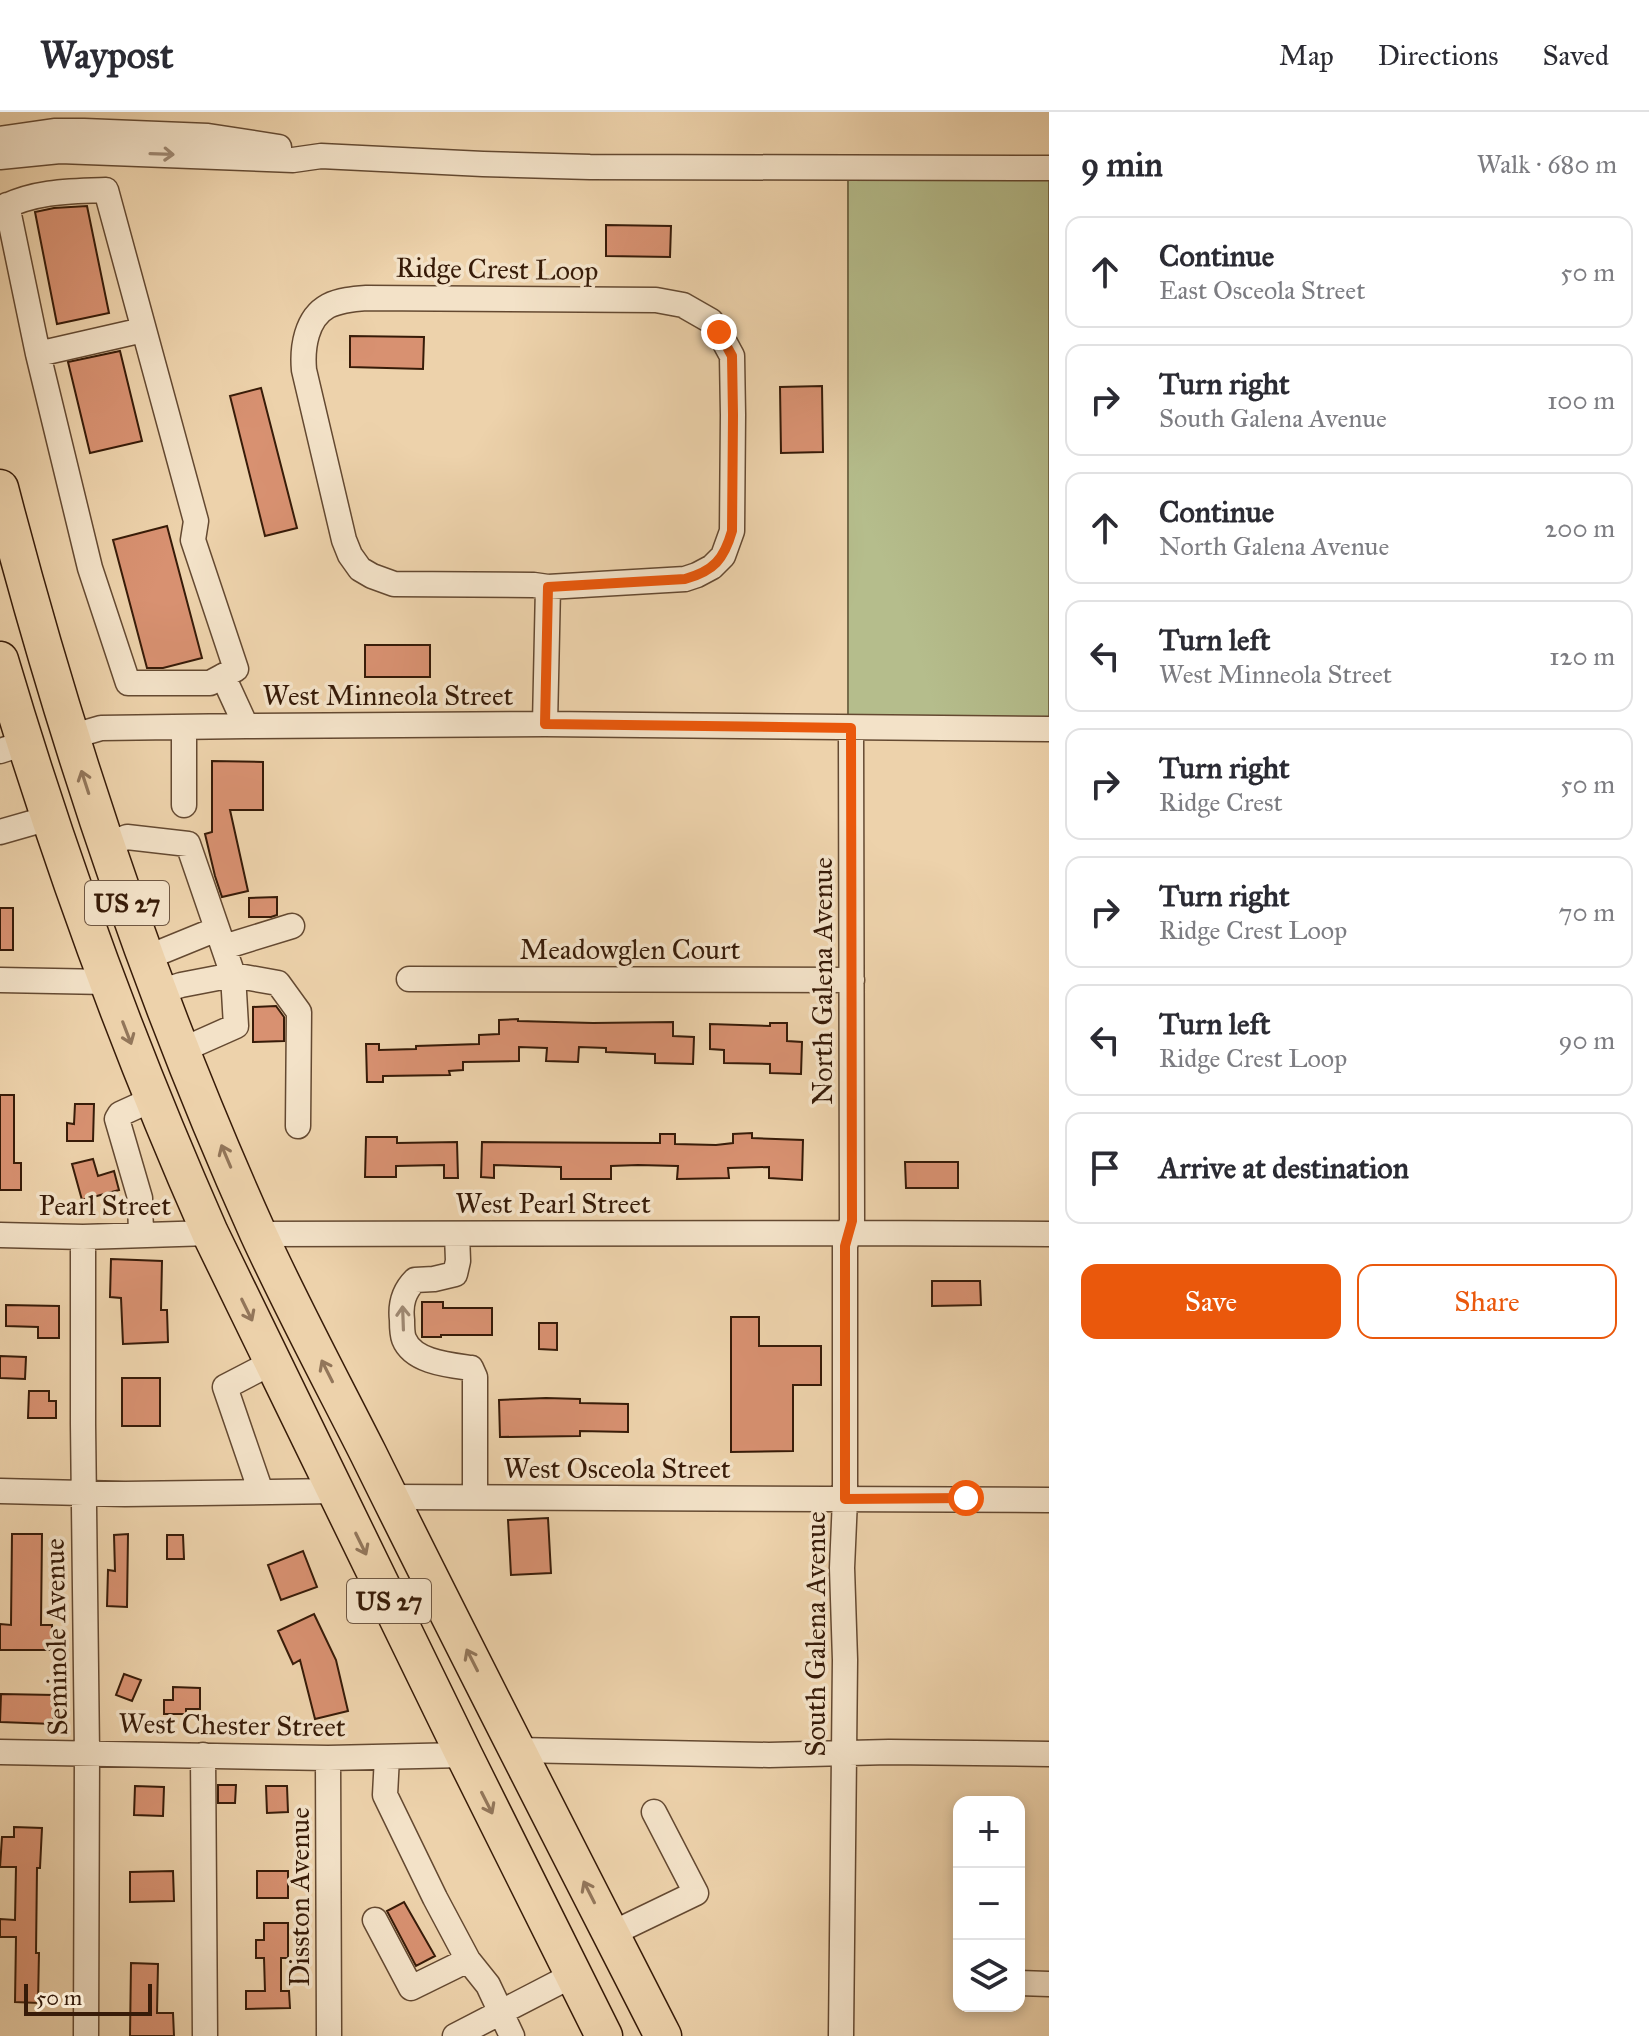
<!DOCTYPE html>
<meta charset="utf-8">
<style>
body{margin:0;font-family:"IM FELL Great Primer",serif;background:#f7f7f7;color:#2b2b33}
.controls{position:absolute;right:24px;bottom:24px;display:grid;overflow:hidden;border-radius:16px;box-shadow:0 4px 12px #0003}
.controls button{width:72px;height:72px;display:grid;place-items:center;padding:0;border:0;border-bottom:2px solid #e1e1e2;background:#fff;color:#2b2b33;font:40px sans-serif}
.scale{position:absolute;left:24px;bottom:20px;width:128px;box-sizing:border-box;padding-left:8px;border:4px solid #371b08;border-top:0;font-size:22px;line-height:28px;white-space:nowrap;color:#371b08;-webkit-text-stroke:6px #f3e2c8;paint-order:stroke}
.stop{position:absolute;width:24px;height:24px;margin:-18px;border:6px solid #ea580c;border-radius:50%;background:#fff}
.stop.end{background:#ea580c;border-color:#fff;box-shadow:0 2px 8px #0008}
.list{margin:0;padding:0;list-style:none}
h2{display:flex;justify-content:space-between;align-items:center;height:104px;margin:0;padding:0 32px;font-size:34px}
h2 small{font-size:26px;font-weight:400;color:#7c7c81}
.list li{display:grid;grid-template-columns:52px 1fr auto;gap:24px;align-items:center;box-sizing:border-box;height:112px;margin:0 16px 16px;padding:0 16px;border:2px solid #e1e1e2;border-radius:16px}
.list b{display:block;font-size:30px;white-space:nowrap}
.list p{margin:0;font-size:26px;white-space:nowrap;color:#7c7c81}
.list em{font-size:26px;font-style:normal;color:#7c7c81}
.actions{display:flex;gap:16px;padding:24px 32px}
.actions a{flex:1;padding:18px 0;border:2px solid #ea580c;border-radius:16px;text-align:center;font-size:28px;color:#ea580c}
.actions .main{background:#ea580c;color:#fff}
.icon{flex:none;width:44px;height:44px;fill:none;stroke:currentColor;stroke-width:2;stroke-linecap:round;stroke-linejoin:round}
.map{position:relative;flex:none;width:1049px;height:1924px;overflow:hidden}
header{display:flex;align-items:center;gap:48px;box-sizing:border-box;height:112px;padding:0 40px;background:#fff;border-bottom:2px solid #e1e1e2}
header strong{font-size:38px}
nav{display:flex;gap:44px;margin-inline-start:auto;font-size:28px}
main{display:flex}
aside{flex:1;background:#fff}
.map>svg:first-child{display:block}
</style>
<header>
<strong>Waypost</strong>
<nav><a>Map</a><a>Directions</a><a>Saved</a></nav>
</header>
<main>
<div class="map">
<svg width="1049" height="1924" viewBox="0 0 1049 1924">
<rect width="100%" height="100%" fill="#edd2ab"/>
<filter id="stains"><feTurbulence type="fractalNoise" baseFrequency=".0025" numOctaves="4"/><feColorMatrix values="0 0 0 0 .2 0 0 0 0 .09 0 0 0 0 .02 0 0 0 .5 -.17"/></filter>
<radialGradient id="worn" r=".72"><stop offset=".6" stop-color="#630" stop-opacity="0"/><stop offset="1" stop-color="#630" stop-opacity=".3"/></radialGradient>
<path fill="#b5bd8c" stroke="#766c4a" stroke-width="2" d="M 1049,66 L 1049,607 L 848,606 L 848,67 Z"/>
<path fill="#d89171" stroke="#371b08" stroke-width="2" d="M 87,94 L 109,201 L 57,212 L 35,100 L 54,96 Z
M 606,113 L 671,114 L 670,145 L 606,144 Z
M 350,224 L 424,225 L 423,257 L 350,255 Z
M 120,239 L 142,329 L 90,341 L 68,250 Z
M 822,274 L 823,340 L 781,341 L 780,275 Z
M 261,276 L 297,416 L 265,424 L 230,284 Z
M 167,414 L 202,546 L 163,556 L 147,556 L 113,428 Z
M 365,533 L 430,533 L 430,565 L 365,565 Z
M 212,649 L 263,650 L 263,698 L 230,698 L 248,779 L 222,785 L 215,764 L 205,722 L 212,720 Z
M 277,785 L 277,803 L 271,805 L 249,805 L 249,786 Z
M 0,796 L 13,796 L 13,838 L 0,838 Z
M 276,894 L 284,905 L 284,929 L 253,930 L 253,895 Z
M 518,907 L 518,909 L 593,911 L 673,910 L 673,924 L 694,925 L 693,952 L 655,951 L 655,942 L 606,940 L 606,936 L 579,935 L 578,950 L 546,949 L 547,936 L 519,935 L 519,949 L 463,950 L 463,958 L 449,959 L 450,963 L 383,964 L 383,970 L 367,970 L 366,932 L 379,932 L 379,938 L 416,937 L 416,934 L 479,932 L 479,923 L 499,922 L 499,908 Z
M 770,911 L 787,911 L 787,929 L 802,930 L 801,962 L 770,961 L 770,952 L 724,951 L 724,938 L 710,937 L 710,912 L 770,914 Z
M 0,983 L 14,983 L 14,1051 L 21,1051 L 21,1078 L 0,1078 Z
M 75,992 L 94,992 L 93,1029 L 67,1029 L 67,1011 L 74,1012 Z
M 752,1021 L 752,1026 L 803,1028 L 802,1068 L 769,1066 L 769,1055 L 728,1056 L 729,1066 L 677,1067 L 678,1054 L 638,1053 L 611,1054 L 611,1067 L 561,1067 L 561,1055 L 494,1053 L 494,1066 L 481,1065 L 482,1030 L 660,1031 L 660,1022 L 675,1022 L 675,1032 L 716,1033 L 733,1031 L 733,1022 Z
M 366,1025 L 397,1025 L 397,1031 L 457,1030 L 458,1066 L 444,1066 L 444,1053 L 396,1054 L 396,1065 L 365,1065 Z
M 93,1047 L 98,1064 L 114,1059 L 119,1078 L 82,1088 L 72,1052 Z
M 905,1050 L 958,1050 L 958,1076 L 906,1076 Z
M 111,1147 L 162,1149 L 161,1198 L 167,1198 L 168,1230 L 123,1232 L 121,1186 L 110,1185 Z
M 932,1169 L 980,1169 L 981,1193 L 932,1194 Z
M 422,1190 L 443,1190 L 443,1196 L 492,1196 L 492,1223 L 441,1223 L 441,1225 L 422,1225 Z
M 6,1193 L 59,1194 L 59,1226 L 38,1226 L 38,1215 L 6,1214 Z
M 731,1205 L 759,1205 L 759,1234 L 821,1234 L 821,1273 L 793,1273 L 793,1339 L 731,1340 Z
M 539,1211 L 557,1211 L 557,1238 L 539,1237 Z
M 0,1244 L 26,1245 L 25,1267 L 0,1266 Z
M 122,1266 L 160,1266 L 160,1314 L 122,1314 Z
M 29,1279 L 49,1279 L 49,1289 L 56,1289 L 56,1306 L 28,1306 Z
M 546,1286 L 580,1287 L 580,1291 L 628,1292 L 628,1320 L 580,1319 L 580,1324 L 500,1325 L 499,1288 Z
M 548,1406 L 551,1461 L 511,1463 L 508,1408 Z
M 12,1422 L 42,1422 L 41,1513 L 52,1513 L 52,1538 L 0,1538 L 0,1512 L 11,1513 Z
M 128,1422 L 127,1495 L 107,1494 L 108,1458 L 115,1459 L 114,1423 Z
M 167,1423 L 183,1423 L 184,1447 L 167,1447 Z
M 303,1439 L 317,1475 L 281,1488 L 268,1453 Z
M 314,1502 L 336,1548 L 348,1599 L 315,1607 L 300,1548 L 293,1552 L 278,1519 Z
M 124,1562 L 141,1568 L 132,1589 L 116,1583 Z
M 173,1575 L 200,1576 L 200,1597 L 186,1597 L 186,1602 L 164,1602 L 164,1588 L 173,1588 Z
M 1,1582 L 54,1583 L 53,1612 L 0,1610 Z
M 218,1673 L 236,1673 L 235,1691 L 218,1691 Z
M 135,1674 L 164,1675 L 163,1704 L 134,1703 Z
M 266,1674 L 287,1674 L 288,1700 L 267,1701 Z
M 14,1715 L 42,1716 L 40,1756 L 37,1756 L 36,1841 L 39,1841 L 38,1891 L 15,1890 L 16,1825 L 0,1825 L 0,1807 L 15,1808 L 16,1755 L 0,1755 L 2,1725 L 14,1725 Z
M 173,1759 L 174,1789 L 130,1790 L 130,1760 Z
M 257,1759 L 288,1759 L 288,1786 L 257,1786 Z
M 404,1790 L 435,1844 L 416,1854 L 387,1799 Z
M 264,1811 L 288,1811 L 288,1846 L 281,1846 L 281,1879 L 289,1879 L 290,1896 L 246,1897 L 246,1879 L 265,1879 L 264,1846 L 256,1846 L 256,1828 L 264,1828 Z
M 131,1851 L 158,1852 L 157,1901 L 173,1901 L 174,1924 L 130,1924 Z"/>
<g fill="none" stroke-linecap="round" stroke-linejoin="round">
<g stroke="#644931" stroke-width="27">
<path id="minor" d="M 0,27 L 54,19 L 84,19 L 208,24 L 279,35
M 0,45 L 60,39 L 293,48 L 321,44 L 483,52 L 590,55 L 1049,56
M 0,97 C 33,79 70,79 106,78 L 196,409 L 193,428 L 236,557 L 210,571 L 128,571 L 90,456 L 38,242 L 7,93
M 367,186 L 656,188 L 683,193 L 711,209 L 719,220 L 732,244 L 733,303 L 732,419 L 723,444 L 712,455 L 697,463 L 685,467 L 548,475 L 534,473 L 394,472 L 372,464 L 360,457 L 350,443 L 344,428 L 304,258 C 302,236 306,206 328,194 C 340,188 354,187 367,186 Z
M 38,242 L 143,218
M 223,564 L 246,614
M 545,612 L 548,475
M 184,615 L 184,693
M 70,625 L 101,616 L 246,614 L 545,612 L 1049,617
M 0,639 L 25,631
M 0,720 L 49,706
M 106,733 L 127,725 L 188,732 L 233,863 L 236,914 L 182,938
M 224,835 L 292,814
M 146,846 L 217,817
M 409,867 L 852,868
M 0,868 L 107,870
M 159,880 L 181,873 L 233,863 L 278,871 L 299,900 L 298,1014
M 259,1122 L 848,1121 L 1049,1122
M 457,1122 L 458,1149 L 455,1162 L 434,1167 L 415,1168 C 404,1179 400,1191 402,1208 C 402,1213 402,1222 404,1227 C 413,1250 449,1253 471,1256 L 475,1265 L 475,1385
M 0,1123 L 83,1125 L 210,1121
M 141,1123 L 140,1086 L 117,1007 L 120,1002 L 153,987
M 83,1125 L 83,1312 L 87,1641 L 86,1924
M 0,1379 L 125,1382 L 335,1379
M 261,1380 L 225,1275 L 273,1250
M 390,1385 L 1049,1388
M 517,1638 L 769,1643 L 889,1640 L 1049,1642
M 0,1640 L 328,1646 L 464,1643
M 203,1643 L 205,1924
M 387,1645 L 385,1683 L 435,1786 L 468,1848 L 488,1873 L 512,1924
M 328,1646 L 329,1924
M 375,1808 L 411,1876 L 468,1848
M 611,1822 L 696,1781 L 654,1700
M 1019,1871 L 1049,1872
M 455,1924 L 573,1863
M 841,1924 L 845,1548 L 842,1456 L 845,1387 L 845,1134 L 852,1109 L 851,616"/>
</g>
<g stroke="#371b08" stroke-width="39">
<path id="highway" d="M 0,376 C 66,630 150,881 258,1121 C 292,1195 331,1268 368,1341 C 464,1536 564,1730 663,1924
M 0,548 C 58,744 128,935 210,1121 L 464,1643 L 604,1924"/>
</g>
<use href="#minor" stroke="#f3e2c8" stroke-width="24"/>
<use href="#highway" stroke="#edd2ab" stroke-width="36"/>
</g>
<defs><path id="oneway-shaft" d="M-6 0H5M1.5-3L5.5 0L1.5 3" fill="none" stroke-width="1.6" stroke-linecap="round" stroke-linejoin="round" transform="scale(2)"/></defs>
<g stroke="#9e8872">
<use href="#oneway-shaft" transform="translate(162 42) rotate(2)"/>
<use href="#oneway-shaft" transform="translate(403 1206) rotate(-92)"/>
</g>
<g stroke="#92765a">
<use href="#oneway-shaft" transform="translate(85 670) rotate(-108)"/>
<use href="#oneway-shaft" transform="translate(127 921) rotate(69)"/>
<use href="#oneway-shaft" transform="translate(226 1044) rotate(-113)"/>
<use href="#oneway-shaft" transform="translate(247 1198) rotate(64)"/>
<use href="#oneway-shaft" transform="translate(327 1259) rotate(-117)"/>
<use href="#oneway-shaft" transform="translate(361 1432) rotate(64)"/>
<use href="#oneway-shaft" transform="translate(472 1548) rotate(-117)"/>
<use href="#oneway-shaft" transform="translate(487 1691) rotate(63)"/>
<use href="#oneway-shaft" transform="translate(589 1780) rotate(-117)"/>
</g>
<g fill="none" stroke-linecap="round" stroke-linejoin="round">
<path stroke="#ea580c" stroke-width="10" d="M 719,220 L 732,244 L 733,303 L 732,419 C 724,447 714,459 685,467 L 548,475 L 545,612 L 851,616 L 852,1109 L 845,1134 L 845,1387 L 966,1386"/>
</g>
<g text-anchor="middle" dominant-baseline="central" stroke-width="7" stroke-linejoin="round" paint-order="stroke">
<g fill="#f3e2c8" stroke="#6f5742" stroke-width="2">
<rect x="85" y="769" width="84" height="44" rx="6"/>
<rect x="347" y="1467" width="84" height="44" rx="6"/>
</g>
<g font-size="26" font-weight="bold" fill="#371b08">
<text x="127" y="791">US 27</text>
<text x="389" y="1489">US 27</text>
</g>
<g font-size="28" fill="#371b08" stroke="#f3e2c8">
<text transform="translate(497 157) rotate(1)">Ridge Crest Loop</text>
<text x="388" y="583">West Minneola Street</text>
<text x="630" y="837">Meadowglen Court</text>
<text transform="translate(822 869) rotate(-90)">North Galena Avenue</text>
<text x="553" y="1091">West Pearl Street</text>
<text x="105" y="1093">Pearl Street</text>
<text x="617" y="1356">West Osceola Street</text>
<text transform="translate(815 1522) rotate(-90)">South Galena Avenue</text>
<text transform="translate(56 1525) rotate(-91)">Seminole Avenue</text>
<text transform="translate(232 1613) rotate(1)">West Chester Street</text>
<text transform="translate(299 1785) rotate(-90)">Disston Avenue</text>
</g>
</g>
<rect width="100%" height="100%" filter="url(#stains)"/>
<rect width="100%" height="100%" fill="url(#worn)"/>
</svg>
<div class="controls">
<button>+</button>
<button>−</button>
<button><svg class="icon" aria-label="layers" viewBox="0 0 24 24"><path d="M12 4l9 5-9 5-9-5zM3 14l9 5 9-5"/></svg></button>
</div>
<div class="scale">50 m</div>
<div class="stop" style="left:966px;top:1386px"></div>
<div class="stop end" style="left:719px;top:220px"></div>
</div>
<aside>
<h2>9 min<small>Walk · 680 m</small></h2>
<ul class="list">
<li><svg class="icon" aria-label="ahead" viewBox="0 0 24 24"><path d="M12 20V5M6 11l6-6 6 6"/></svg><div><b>Continue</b><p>East Osceola Street</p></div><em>50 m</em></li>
<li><svg class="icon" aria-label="right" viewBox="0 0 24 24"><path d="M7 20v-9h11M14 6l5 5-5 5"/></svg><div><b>Turn right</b><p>South Galena Avenue</p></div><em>100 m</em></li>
<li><svg class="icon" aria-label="ahead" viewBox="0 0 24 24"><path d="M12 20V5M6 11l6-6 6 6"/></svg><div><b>Continue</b><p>North Galena Avenue</p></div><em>200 m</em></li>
<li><svg class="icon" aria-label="left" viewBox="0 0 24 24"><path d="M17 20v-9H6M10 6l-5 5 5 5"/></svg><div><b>Turn left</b><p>West Minneola Street</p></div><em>120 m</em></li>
<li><svg class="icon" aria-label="right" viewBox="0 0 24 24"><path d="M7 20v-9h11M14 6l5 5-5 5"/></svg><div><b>Turn right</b><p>Ridge Crest</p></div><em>50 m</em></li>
<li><svg class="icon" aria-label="right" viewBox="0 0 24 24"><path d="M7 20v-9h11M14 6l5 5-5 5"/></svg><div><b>Turn right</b><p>Ridge Crest Loop</p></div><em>70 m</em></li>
<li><svg class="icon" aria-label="left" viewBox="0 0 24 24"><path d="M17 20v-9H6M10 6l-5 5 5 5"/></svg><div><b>Turn left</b><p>Ridge Crest Loop</p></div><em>90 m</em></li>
<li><svg class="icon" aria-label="arrive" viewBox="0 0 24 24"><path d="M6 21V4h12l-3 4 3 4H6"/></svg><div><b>Arrive at destination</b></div></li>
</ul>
<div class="actions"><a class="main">Save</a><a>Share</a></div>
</aside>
</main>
